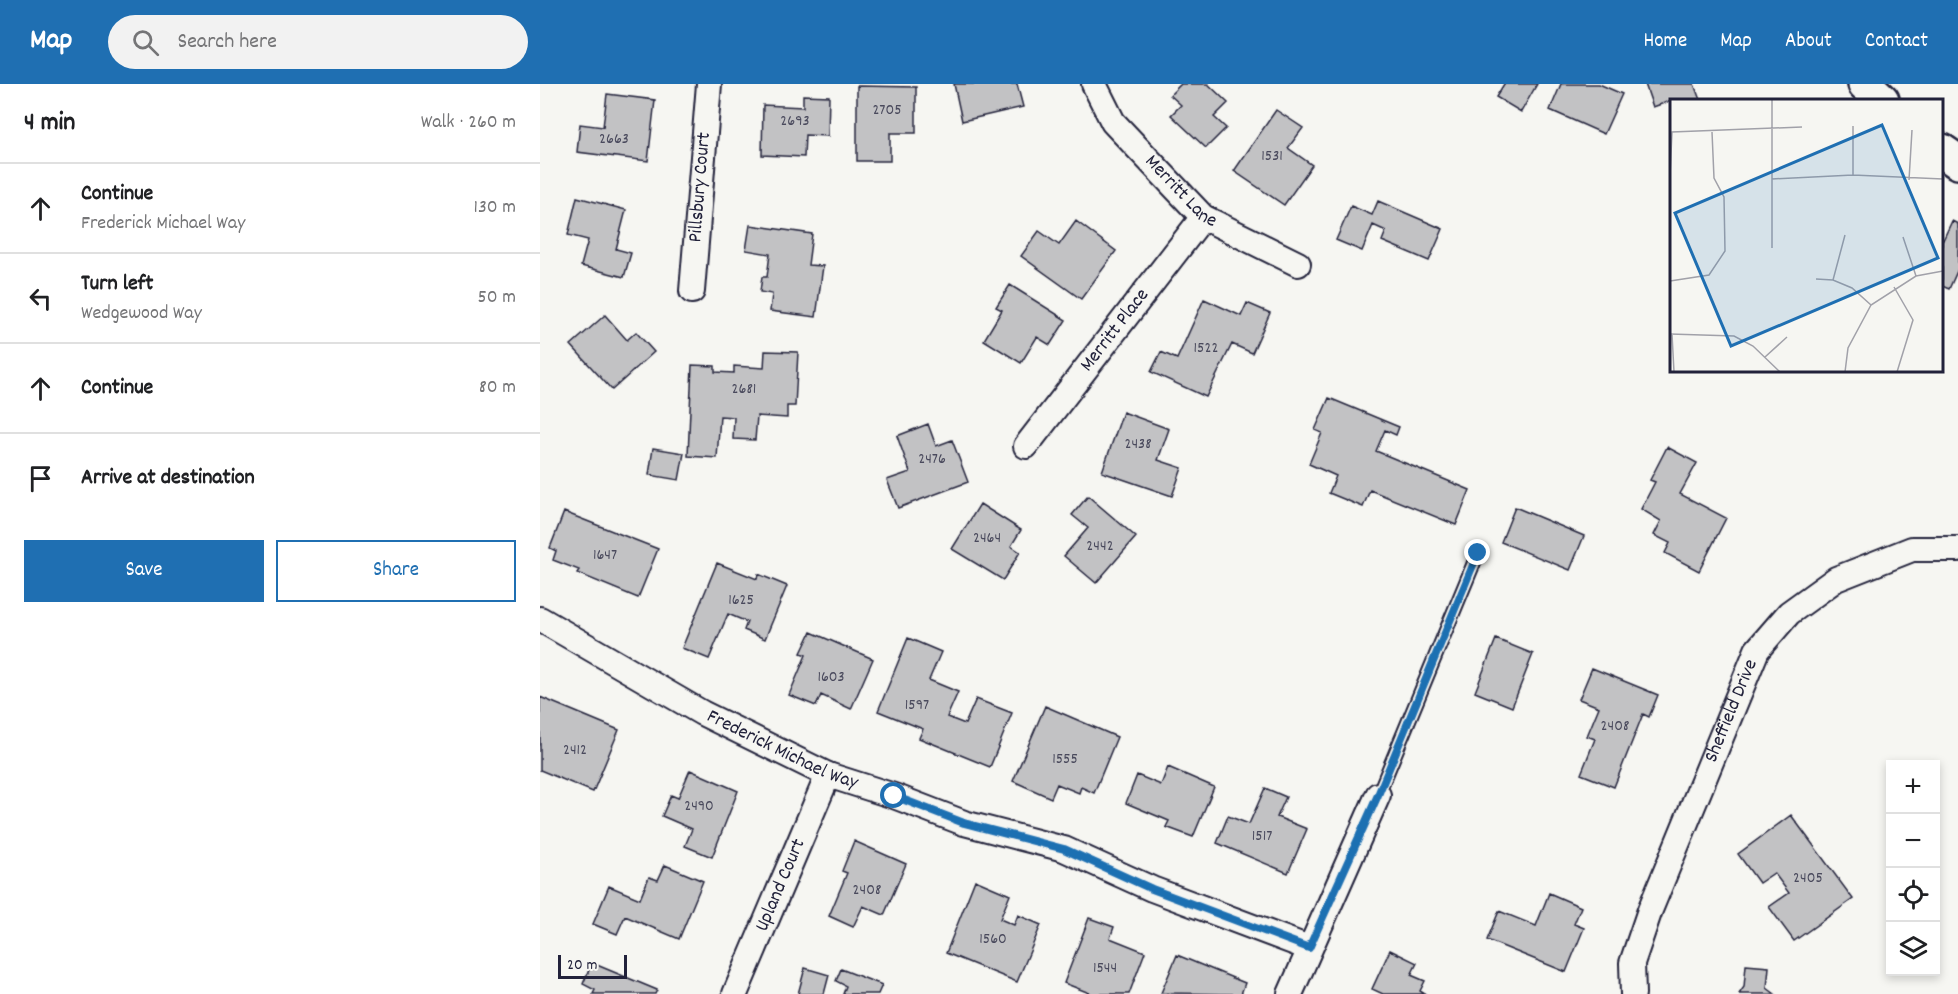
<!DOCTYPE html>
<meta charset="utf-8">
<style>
body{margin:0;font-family:Dekko,sans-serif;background:#f2f2f2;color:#202124}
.controls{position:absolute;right:18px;bottom:18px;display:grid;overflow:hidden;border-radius:0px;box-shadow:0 3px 9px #0003}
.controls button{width:54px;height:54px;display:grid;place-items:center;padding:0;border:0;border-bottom:2px solid #e0e0e0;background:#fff;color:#202124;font:30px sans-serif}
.scale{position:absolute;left:18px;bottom:15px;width:69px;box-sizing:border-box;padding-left:6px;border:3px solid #22223b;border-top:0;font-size:16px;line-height:21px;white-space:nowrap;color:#22223b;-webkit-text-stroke:4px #f6f6f2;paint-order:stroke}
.stop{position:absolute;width:18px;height:18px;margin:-14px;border:4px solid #1f6fb2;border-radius:50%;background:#fff}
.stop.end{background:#1f6fb2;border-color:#fff;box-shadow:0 2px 6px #0008}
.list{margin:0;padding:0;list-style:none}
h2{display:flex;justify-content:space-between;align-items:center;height:78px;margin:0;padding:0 24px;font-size:26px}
h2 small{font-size:20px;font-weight:400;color:#757577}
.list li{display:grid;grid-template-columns:39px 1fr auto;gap:18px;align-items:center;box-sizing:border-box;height:90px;padding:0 24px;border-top:2px solid #e0e0e0}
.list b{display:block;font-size:22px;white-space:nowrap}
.list p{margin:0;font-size:20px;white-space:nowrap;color:#757577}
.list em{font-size:20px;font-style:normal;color:#757577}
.actions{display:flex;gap:12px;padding:18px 24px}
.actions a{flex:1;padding:14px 0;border:2px solid #1f6fb2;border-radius:0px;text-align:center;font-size:21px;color:#1f6fb2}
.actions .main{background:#1f6fb2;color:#fff}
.icon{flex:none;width:33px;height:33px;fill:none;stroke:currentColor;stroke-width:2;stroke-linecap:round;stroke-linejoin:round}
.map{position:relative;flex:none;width:1418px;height:910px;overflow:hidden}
header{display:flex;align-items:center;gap:36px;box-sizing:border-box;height:84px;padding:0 30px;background:#1f6fb2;color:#fff}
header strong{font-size:28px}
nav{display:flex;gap:33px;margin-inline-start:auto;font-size:21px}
.search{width:420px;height:54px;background:#f2f2f2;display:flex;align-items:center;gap:15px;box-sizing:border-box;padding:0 21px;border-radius:33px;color:#757577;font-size:22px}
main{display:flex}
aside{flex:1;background:#fff}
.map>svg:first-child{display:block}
</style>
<header>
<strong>Map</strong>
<div class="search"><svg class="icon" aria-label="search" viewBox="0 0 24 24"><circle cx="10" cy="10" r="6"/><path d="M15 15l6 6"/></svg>Search here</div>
<nav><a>Home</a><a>Map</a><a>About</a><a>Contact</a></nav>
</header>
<main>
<aside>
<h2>4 min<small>Walk · 260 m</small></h2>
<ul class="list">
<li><svg class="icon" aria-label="ahead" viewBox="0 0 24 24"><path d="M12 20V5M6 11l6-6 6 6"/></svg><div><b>Continue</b><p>Frederick Michael Way</p></div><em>130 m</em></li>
<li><svg class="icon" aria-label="left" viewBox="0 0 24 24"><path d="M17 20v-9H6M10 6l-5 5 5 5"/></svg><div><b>Turn left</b><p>Wedgewood Way</p></div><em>50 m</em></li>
<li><svg class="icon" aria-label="ahead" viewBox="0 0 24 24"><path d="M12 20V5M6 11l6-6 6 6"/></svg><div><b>Continue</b></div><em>80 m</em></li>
<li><svg class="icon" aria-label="arrive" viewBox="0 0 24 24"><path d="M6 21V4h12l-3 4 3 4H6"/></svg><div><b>Arrive at destination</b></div></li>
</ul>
<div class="actions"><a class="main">Save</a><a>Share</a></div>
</aside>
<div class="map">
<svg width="1418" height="910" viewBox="0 0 1418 910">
<rect width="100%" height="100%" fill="#f6f6f2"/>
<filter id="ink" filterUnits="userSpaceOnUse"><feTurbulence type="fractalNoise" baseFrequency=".0167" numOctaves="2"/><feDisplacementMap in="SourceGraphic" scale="12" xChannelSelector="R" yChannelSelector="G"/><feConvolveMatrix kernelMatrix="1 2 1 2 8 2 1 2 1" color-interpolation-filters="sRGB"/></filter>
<g filter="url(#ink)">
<path fill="#c2c2c4" stroke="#22223b" stroke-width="1.5" d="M 414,0 L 477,0 L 483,23 L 422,37 Z
M 641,0 L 668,0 L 688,19 L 674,33 L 686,44 L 666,64 L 631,31 L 641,21 L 630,11 Z
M 964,0 L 997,0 L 981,28 L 956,13 Z
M 1021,0 L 1059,0 L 1082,10 L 1064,50 L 1010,26 Z
M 1105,0 L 1154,0 L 1160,16 L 1133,16 L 1113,23 Z
M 317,2 L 376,3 L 376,49 L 350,49 L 350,77 L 317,77 Z
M 67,10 L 115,16 L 108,77 L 37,68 L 40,40 L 63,43 Z
M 263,11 L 289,12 L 288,52 L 265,51 L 264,73 L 222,71 L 223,21 L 263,23 Z
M 736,26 L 763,44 L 748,64 L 772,81 L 744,121 L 694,87 Z
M 37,113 L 86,126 L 76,165 L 91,169 L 84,193 L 41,182 L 48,156 L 28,151 Z
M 838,117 L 903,145 L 889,177 L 842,157 L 846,147 L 833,141 L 822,167 L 796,156 L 811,122 L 832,131 Z
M 536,137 L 576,167 L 541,215 L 481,172 L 499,147 L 519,161 Z
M 1412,137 L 1418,140 L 1418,185 L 1409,205 L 1402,202 L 1402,155 L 1403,156 Z
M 210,141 L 272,150 L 268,181 L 283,182 L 276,233 L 230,227 L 232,210 L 220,208 L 222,193 L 227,193 L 230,170 L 206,166 Z
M 470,201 L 526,236 L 510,261 L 497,253 L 481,279 L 444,256 L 462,226 L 456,223 Z
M 664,215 L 701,232 L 707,219 L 730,229 L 712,269 L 692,260 L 666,313 L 611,288 L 621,268 L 637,275 Z
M 65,231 L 87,256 L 96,248 L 114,268 L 72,306 L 31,261 Z
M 225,267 L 258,268 L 255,322 L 247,322 L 247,334 L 217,332 L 215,356 L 193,355 L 194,333 L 180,332 L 177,374 L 148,372 L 152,281 L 175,282 L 175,288 L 194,289 L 194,282 L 224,284 Z
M 789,314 L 859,343 L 856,351 L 845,346 L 836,367 L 930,406 L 916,441 L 830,406 L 823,423 L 789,409 L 796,392 L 769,380 L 782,349 L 775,346 Z
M 583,328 L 629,345 L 618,376 L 642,384 L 632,412 L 562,388 Z
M 388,340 L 396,362 L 412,356 L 428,398 L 358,424 L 347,396 L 370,388 L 357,352 Z
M 1127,363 L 1157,379 L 1140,410 L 1186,434 L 1159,487 L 1125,469 L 1130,459 L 1114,451 L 1121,437 L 1101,425 L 1115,398 L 1110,396 Z
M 113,364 L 144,369 L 139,396 L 109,391 Z
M 548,412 L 596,453 L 556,499 L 524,472 L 548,444 L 532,431 Z
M 440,420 L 481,446 L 471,462 L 480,468 L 463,496 L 412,465 Z
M 975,423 L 1044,452 L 1030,486 L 961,458 Z
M 24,428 L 118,465 L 98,514 L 37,489 L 39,486 L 13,476 L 16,467 L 10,464 Z
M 177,479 L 217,495 L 218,490 L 247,502 L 225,555 L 204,546 L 207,538 L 188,530 L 169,575 L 142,564 Z
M 271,548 L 333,575 L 311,625 L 281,611 L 276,622 L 249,611 L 266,571 L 261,569 Z
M 368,554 L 401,568 L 389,596 L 418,608 L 407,633 L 425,640 L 436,615 L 472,629 L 450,683 L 379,654 L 383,645 L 338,627 Z
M 956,555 L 993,570 L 972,623 L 935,608 Z
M 1052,584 L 1118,611 L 1109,633 L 1103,630 L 1074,703 L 1041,690 L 1055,655 L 1047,652 L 1059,623 L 1039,615 Z
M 0,613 L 79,646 L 53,708 L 0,686 Z
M 505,622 L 577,653 L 554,709 L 541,703 L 539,709 L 517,700 L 511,714 L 473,697 Z
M 628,683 L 674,703 L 653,753 L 626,743 L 629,737 L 586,719 L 597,691 L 621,701 Z
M 150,686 L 198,707 L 172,773 L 145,762 L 152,745 L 122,732 L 131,711 L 138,714 Z
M 725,704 L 746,713 L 737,733 L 767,745 L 748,789 L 677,759 L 688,732 L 709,740 Z
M 1251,731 L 1313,815 L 1254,857 L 1229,823 L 1249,809 L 1234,789 L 1219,799 L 1198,770 Z
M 314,757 L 366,780 L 344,831 L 323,822 L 313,843 L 289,832 L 307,789 L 302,787 Z
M 125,781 L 163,797 L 139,855 L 85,832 L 77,850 L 53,840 L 69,802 L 100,815 L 109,793 L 118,796 Z
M 435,796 L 470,811 L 460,835 L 474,841 L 478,831 L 501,841 L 477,898 L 406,869 Z
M 1009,809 L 1041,823 L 1034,840 L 1044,844 L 1026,888 L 947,856 L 959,827 L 996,842 Z
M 549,834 L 574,843 L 570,854 L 605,868 L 589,910 L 552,910 L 524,899 Z
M 850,866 L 877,879 L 871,891 L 885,897 L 880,907 L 885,910 L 843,910 L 832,905 Z
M 637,871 L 705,899 L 701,910 L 621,909 Z
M 52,879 L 117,906 L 115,910 L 53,910 L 55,906 L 43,900 Z
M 1206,881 L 1229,883 L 1227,904 L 1235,910 L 1199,910 L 1204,903 Z
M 265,884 L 289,891 L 284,910 L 258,910 Z
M 301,885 L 342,901 L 338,910 L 303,910 L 306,902 L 296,897 Z"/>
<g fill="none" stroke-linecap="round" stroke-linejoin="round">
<g stroke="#22223b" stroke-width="16">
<path id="lane" d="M 838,711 L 938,469"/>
</g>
<g stroke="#22223b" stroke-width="28">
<g id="street">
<path id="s1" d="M 554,0 L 573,38 L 663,133 L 758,180"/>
<path id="s2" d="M 152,207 L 169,0"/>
<path id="s3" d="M 486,362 L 663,133"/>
<path id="s4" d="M 0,535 L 162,629 L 288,691 L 354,712 L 424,739 L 524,765 L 612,805 L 769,864"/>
<path id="s5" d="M 195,910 L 288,691"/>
<path d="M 750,910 L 838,711"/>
<path id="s6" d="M 1093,910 L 1092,879 L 1110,826 L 1217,566 L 1249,529 L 1296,495 L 1372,465 L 1418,465"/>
</g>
</g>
<g stroke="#22223b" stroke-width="38">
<path id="secondary" d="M 1325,0 L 1342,16
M 1402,67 L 1418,78"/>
</g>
<use href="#lane" stroke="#f6f6f2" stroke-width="12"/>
<use href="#street" stroke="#f6f6f2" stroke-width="24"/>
<use href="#secondary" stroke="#f6f6f2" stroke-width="33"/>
</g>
</g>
<g fill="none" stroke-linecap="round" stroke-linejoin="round" filter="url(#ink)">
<path stroke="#1f6fb2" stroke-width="8" d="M 354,712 L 424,739 L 524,765 L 612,805 L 769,864 L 838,711 L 938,469"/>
</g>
<g text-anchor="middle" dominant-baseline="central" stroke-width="4.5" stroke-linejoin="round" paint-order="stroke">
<g font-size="16" fill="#4a4a5d">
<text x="347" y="26">2705</text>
<text x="255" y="37">2693</text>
<text x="74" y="55">2663</text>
<text x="732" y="72">1531</text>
<text x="666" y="264">1522</text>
<text x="204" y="305">2681</text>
<text x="598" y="360">2438</text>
<text x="392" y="375">2476</text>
<text x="447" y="454">2464</text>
<text x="560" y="462">2442</text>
<text x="65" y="471">1647</text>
<text x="201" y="516">1625</text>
<text x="291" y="593">1603</text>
<text x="377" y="621">1597</text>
<text x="1075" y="642">2408</text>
<text x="35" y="666">2412</text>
<text x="525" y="675">1555</text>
<text x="159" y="722">2490</text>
<text x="722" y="752">1517</text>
<text x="1268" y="794">2405</text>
<text x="327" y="806">2408</text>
<text x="453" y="855">1560</text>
<text x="565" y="884">1544</text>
</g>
<g font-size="20" fill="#22223b" stroke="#f6f6f2">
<text stroke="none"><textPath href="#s2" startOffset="104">Pillsbury Court</textPath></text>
<text stroke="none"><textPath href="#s1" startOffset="140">Merritt Lane</textPath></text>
<text stroke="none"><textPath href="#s3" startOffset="146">Merritt Place</textPath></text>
<text stroke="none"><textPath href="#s6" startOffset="302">Sheffield Drive</textPath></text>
<text stroke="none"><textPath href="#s4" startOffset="276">Frederick Michael Way</textPath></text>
<text stroke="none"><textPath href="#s5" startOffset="118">Upland Court</textPath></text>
</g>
</g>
<g transform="translate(1130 15)">
<rect width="273" height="273" fill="#f6f6f2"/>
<path fill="none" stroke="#a1a1a9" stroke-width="1.5" d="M 102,0 L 102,149M 183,27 L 183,76M 0,77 L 2,33 L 132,28M 102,80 L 183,76 L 273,80M 239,81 L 242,31M 233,138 L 246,177M 146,180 L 163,181 L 182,189 L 201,206M 163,181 L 175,136M 0,182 L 39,176 L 55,152 L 54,98 L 44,79 L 42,33M 224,188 L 243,221 L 227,273M 0,235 L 64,237 L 83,247 L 110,273M 2,235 L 4,273M 95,258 L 117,238M 175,273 L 178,249 L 201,206 L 246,177 L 273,172"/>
<path fill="#1f6fb2" fill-opacity="0.15" stroke="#1f6fb2" stroke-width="3" d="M 212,26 L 268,159 L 61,247 L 5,114 Z"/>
<rect width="273" height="273" fill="none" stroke="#22223b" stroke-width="3"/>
</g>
</svg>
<div class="controls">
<button>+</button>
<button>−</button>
<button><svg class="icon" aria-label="locate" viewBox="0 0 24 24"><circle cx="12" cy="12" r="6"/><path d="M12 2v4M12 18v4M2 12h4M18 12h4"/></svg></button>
<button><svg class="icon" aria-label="layers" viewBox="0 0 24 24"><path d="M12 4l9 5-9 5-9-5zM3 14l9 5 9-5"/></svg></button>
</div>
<div class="scale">20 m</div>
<div class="stop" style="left:354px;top:712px"></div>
<div class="stop end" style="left:938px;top:469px"></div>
</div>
</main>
